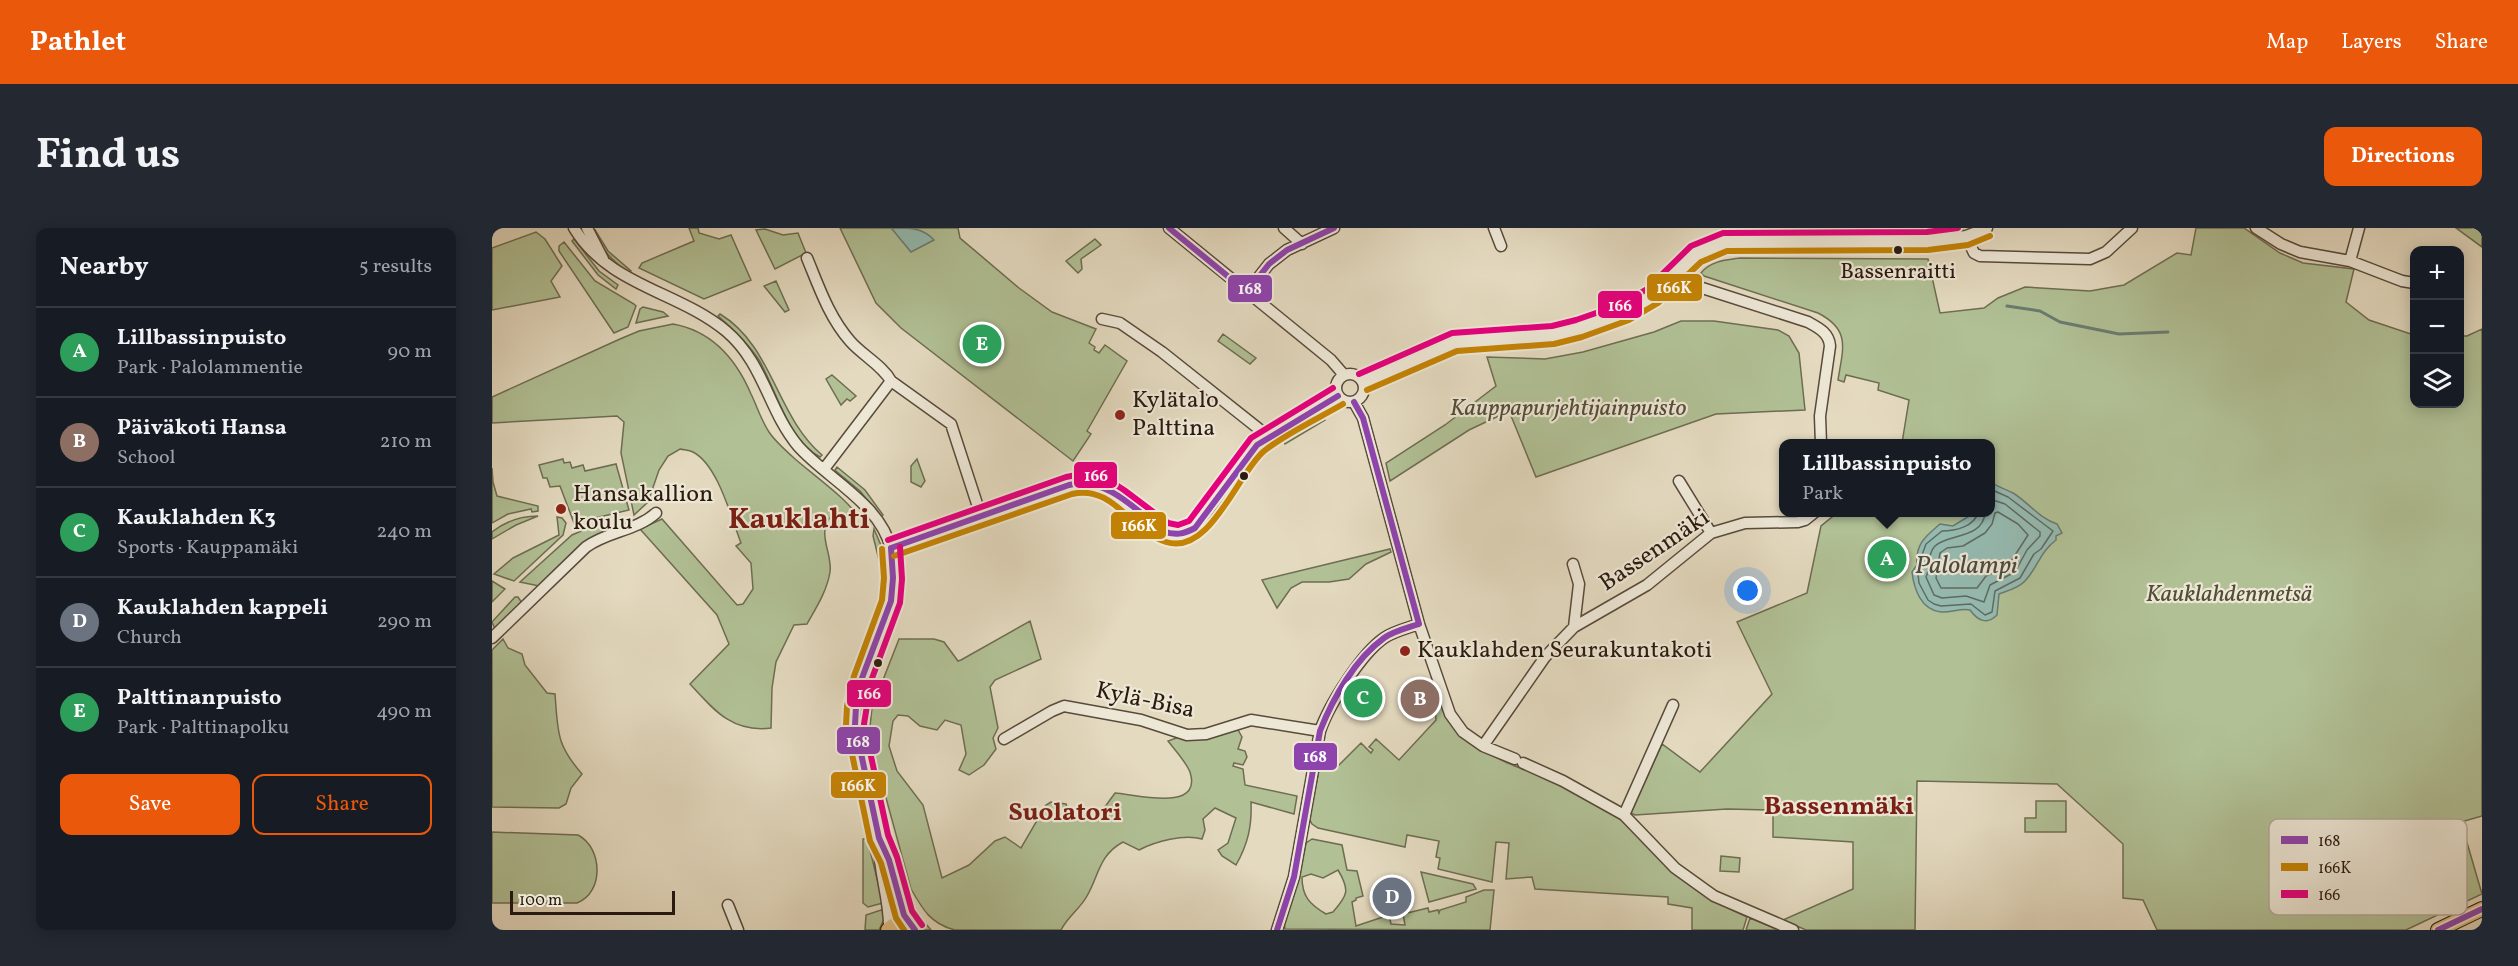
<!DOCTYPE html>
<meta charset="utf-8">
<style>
body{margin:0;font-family:Vollkorn,serif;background:#242831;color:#f1f3f6}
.controls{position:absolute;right:18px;top:18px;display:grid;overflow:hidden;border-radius:12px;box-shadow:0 3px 15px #0003}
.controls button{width:54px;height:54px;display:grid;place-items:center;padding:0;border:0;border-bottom:2px solid #363941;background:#171b24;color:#f1f3f6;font:30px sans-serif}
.scale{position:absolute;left:18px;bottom:15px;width:165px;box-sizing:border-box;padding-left:6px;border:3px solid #2b1a0f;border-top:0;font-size:16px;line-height:21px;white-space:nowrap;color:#2b1a0f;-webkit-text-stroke:4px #ede7d6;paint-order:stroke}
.you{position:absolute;left:1256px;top:363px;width:21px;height:21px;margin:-15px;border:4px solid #fff;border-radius:50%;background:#1a73e8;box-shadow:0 0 0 9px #1a73e833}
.badge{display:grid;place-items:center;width:39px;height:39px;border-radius:50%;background:#ea580c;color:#fff;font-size:20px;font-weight:700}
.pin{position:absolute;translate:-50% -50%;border:3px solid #fff;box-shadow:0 2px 6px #0006}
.popup{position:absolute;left:1287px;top:211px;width:216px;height:78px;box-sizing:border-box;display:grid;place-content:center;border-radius:12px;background:#171b24;filter:drop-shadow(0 2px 4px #0005);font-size:20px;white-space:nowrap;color:#9ea1a6}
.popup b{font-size:22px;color:#f1f3f6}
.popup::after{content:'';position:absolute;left:50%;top:100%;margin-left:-12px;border:12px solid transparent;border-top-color:#171b24}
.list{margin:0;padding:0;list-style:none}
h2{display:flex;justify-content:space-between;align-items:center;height:78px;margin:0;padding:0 24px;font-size:26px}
h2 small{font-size:20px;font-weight:400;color:#9ea1a6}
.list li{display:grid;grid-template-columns:39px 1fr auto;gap:18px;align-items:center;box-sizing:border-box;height:90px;padding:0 24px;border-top:2px solid #363941}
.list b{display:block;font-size:22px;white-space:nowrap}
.list p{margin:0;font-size:20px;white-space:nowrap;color:#9ea1a6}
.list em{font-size:20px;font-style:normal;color:#9ea1a6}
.actions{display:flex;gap:12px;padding:18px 24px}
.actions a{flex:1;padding:14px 0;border:2px solid #ea580c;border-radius:12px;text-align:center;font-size:21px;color:#ea580c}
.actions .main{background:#ea580c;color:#fff}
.icon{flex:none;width:33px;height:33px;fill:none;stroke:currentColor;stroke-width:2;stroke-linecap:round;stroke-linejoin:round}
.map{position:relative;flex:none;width:1990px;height:702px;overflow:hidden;border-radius:12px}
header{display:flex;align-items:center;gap:36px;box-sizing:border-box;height:84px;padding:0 30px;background:#ea580c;color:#fff}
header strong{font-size:28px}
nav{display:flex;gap:33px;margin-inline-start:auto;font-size:21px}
.intro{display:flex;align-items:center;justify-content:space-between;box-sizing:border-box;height:144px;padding:0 36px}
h1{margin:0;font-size:42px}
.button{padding:15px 27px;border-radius:12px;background:#ea580c;color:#fff;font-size:21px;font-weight:700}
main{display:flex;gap:36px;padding:0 36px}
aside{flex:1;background:#171b24;border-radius:12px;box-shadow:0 3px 15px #0003}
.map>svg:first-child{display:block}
</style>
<header>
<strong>Pathlet</strong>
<nav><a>Map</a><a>Layers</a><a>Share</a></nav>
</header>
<div class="intro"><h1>Find us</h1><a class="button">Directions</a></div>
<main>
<aside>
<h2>Nearby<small>5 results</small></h2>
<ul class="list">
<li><span class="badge" style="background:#2e9e5b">A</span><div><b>Lillbassinpuisto</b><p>Park · Palolammentie</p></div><em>90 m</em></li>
<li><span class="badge" style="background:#8d6e63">B</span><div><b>Päiväkoti Hansa</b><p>School</p></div><em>210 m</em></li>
<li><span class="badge" style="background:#2e9e5b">C</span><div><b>Kauklahden K3</b><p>Sports · Kauppamäki</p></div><em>240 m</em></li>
<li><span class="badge" style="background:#6b7280">D</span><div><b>Kauklahden kappeli</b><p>Church</p></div><em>290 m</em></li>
<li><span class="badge" style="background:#2e9e5b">E</span><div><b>Palttinanpuisto</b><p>Park · Palttinapolku</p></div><em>490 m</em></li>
</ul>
<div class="actions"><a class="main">Save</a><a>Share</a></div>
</aside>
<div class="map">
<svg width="1990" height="702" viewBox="0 0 1990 702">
<rect width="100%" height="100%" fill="#e4dac0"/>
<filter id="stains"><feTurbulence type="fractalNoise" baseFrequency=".00333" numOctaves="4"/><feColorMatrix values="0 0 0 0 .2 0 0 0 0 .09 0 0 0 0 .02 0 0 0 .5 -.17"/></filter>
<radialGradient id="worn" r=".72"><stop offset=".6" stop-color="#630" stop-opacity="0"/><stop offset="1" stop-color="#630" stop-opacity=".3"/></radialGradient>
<path fill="#b1c095" stroke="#6e6d52" stroke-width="1.5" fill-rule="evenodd" d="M 197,0 L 206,0 L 207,5 L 227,11 L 239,7 L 259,52 L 212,71 L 147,40 L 150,35 L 202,13 Z
M 348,0 L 466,0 L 468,10 L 527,60 L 560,84 L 604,101 L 597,115 L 603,119 L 602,122 L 607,125 L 613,117 L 635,133 L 595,203 L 599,206 L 581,233 L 409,100 L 384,75 Z
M 1704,0 L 1752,0 L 1788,25 L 1811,35 L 1862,41 L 1854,74 L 1877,92 L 1922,107 L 1922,176 L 1968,176 L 1968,108 L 1975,108 L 1990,101 L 1990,588 L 1969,594 L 1990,666 L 1914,702 L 1665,702 L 1651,672 L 1631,670 L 1631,616 L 1565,556 L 1425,553 L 1423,702 L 1314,702 L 1291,692 L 1361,661 L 1361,614 L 1281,609 L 1281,588 L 1277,582 L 1235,581 L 1143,587 L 1139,585 L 1170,516 L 1208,544 L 1280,466 L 1245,394 L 1315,365 L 1329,298 L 1345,285 L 1498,284 L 1498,216 L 1410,215 L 1417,172 L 1386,162 L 1387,155 L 1354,147 L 1352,154 L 1346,152 C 1351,120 1359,102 1326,85 L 1212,48 L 1209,45 C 1218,33 1234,32 1248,30 L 1436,31 L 1448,85 L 1492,80 L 1506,70 L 1533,59 L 1598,63 L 1632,57 L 1685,25 L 1699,27 Z
M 1964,0 L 1990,0 L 1990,19 Z
M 273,1 L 291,7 L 306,5 L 314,25 L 283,41 L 264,2 Z
M 103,2 L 116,23 L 139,43 L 138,45 C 120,34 111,22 100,3 Z
M 44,4 L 53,11 L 70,38 L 59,53 L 68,69 L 0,82 L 0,20 Z
M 82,11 L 107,43 L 126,57 L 124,61 L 106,47 L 80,13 Z
M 603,11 L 609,17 L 589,31 L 590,41 L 586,45 L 574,33 Z
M 72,14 L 103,53 L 142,76 L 144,78 L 136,99 L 122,105 L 67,23 L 67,18 Z
M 1236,19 L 1266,19 L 1266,24 C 1244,24 1229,25 1210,35 L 1205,33 L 1212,28 Z
M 284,53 L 297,82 L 293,84 L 272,58 Z
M 1181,57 L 1184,60 C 1147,96 1094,114 1043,118 C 1019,119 994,118 970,123 C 945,130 922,143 899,155 L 897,151 L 966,120 L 1056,113 L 1085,108 L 1153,80 Z
M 151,79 L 171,84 L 176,88 L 144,95 L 148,81 Z
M 228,86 C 281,118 284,188 330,227 L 328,229 C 295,211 285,163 267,132 C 256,115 241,101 226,88 Z
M 1189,93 L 1222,93 L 1286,102 L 1297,108 L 1307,125 L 1313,182 L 1224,186 L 1044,249 L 1017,183 L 977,202 L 898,253 L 894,235 L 953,197 L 1004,158 L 995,129 L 1053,131 L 1091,124 L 1162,104 Z
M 181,96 C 220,103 244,131 259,166 C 265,178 269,192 277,204 C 283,213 293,222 302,230 C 316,243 361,275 365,289 L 342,285 C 322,304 341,324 338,344 C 335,363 324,380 315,396 L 302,397 L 284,434 L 280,460 L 279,500 C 240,505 222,482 198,456 L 237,416 L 225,387 L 148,301 L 170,291 L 245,377 L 251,376 L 261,361 L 259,335 L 244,318 L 249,315 C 239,289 226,237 201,224 C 197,222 192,222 188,221 L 176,228 L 167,242 L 156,274 L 142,287 L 129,225 L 132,194 L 125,188 L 0,195 L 0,169 L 128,111 L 147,103 Z
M 731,106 L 764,130 L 758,136 L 726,113 Z
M 340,147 L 364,168 L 358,173 L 355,171 L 349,177 L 334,151 Z
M 818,174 L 823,175 L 783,198 L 775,198 Z
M 830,188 L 833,192 L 793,216 L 791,211 Z
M 71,231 L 72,235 L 78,234 L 80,240 L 91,237 L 93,243 L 124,236 L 137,282 L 82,295 L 68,258 L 58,259 L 55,250 L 51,250 L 47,237 Z
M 425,231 L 433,253 L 429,259 L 419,254 L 419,238 Z
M 345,239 L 373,262 L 391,287 L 389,289 L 368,263 L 345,244 L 343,242 Z
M 0,240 L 1,254 L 5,268 L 46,278 L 46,283 L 40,284 L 39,281 L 16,286 L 0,295 Z
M 46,288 L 24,297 L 0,311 L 0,304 C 14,293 29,288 46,288 Z
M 65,289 L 70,290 L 74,295 L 71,307 L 22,353 L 2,346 L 21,330 L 67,307 Z
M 101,298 L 112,299 L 112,305 L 47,358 L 28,354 L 80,307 Z
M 382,301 L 391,322 L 395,341 L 389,340 L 381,308 Z
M 898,321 L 899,324 L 874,336 L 857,351 L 837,354 L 810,354 L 799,360 L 785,380 L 770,352 Z
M 392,349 L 395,349 C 398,381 379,408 367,436 C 360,454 357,472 357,491 L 352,494 C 353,451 367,433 382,395 C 388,380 387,364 392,349 Z
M 0,353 L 13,361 L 0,374 Z
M 23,369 L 26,369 L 30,375 L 3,401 L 0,394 Z
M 538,393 L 549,431 L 503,452 L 498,459 L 506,500 L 501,510 L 504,521 L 492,537 L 477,547 L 467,542 L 474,526 L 469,497 L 453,492 L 445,502 L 428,498 L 416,488 L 406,487 L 401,493 L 397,518 L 405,543 L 431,577 L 450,650 L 477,637 L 503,613 L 513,609 L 529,620 L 554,577 L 559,574 L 574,576 L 576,582 L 604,591 L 623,565 C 643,566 711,585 698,544 C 694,534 683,522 676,513 L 687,509 L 745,500 L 750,509 L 746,521 L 753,523 L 755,529 L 751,537 L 742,535 L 741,538 L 751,541 L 753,557 L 805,568 L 802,586 L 759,574 C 760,598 756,616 744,637 L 730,628 L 726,622 L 736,615 L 744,590 L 723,580 L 711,591 L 713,602 L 710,611 C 692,606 664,613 647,622 L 631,614 C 607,627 607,647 595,668 C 588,681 576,688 569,702 L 463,702 C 439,696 431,682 419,661 L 377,508 L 380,480 L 407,411 L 442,411 L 452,414 L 466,433 L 469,432 Z
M 11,411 L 16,420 L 30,426 L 33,437 L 55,465 L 63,466 C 66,504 64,516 90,546 L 79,560 L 74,576 L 67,580 L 0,579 L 0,422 Z
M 947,472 C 976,536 1036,537 1092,566 C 1136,589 1163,631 1203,661 C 1219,672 1237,681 1255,689 L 1251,702 L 1200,702 L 1200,680 L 1176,676 L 1176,669 L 1043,661 L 1040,649 L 1014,651 L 1017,615 L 1004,614 L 1000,654 L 946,641 L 948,630 L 944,629 L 947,613 L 915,607 L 913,619 L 826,600 L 820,596 L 817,591 L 828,537 L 843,541 L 869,515 L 879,525 L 881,522 L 877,519 L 884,511 L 907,532 L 944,492 L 943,475 Z
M 1544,573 L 1574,573 L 1574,604 L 1533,604 L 1533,590 L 1544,590 Z
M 0,604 L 86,607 C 111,620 112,665 85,675 L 0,675 Z
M 375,610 L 391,675 L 376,679 L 371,675 L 371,611 Z
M 820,611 L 850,617 L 855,642 L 865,643 L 871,668 L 864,670 L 864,672 L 860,674 L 864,698 L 897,687 L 899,696 L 913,697 L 911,686 L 936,680 L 937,684 L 946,682 L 947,685 L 948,682 L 974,674 L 974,669 L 992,662 L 1002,662 L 998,702 L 793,701 L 792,693 L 807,649 L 814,615 ZM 846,642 C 858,662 856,667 841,684 L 834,686 C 817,676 810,668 810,649 L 819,646 L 831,650 Z
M 1229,628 L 1248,630 L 1247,644 L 1228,643 Z
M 929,644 L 981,656 L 984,661 L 937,674 Z
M 414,676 L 418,677 L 439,702 L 432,702 Z
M 392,681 L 392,691 L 387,702 L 373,702 L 374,687 Z
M 1258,690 L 1287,702 L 1254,702 Z"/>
<path fill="#95bbb2" stroke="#6b7b71" stroke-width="1.5" d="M 402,0 C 419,0 431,0 442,12 L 419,24 L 400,1 Z
M 1499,254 C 1506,259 1513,261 1521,265 C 1536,274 1548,291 1565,296 L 1570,305 L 1564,308 L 1564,312 C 1548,324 1546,339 1533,353 C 1527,360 1515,363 1507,366 L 1505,387 C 1495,397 1486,393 1478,382 C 1468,380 1459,385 1449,384 C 1429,382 1422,361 1420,344 L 1425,337 C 1423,316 1434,308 1448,296 L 1461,298 L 1482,285 L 1498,284 Z"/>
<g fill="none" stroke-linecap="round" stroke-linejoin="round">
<path stroke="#606a60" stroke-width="1.5" d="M 1486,284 C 1483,299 1462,303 1450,303 L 1434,316 L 1430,327 L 1431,338 L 1426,346 L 1427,355 L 1436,372 L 1442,376 L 1449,378 L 1479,376 L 1493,387 L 1500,384 L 1503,363 L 1528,350 L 1542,326 L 1549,321 L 1561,303 L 1516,269 L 1498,261
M 1493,284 C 1492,311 1455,306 1443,318 C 1435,326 1439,339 1434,349 L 1442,367 L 1450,370 L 1474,368 L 1492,374 L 1498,357 L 1523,344 L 1535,322 L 1548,308 L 1548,304 L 1513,276 L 1498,271
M 1506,284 L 1526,296 L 1536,307 L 1516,338 L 1494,348 L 1485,360 L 1449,360 L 1444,350 L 1448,325 L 1455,320 L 1471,318 L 1493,305 L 1500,296 L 1503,285 Z"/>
<path stroke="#6b7b71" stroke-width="3" d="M 1515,78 L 1548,83 L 1568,94 L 1627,106 L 1676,104"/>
<g stroke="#594a3b" stroke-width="13">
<path id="minor" d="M 82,0 C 117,58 186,63 234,103 C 272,135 276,182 306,218 C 334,250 389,276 399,321 C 410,371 387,400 371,443 C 364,461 363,478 363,497 L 387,610 L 397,632 L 407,674 L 419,698
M 95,0 L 111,31
M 677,0 L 839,132 L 852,147
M 792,0 L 810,16
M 1002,0 L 1009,18
M 1764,0 L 1789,16 L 1808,24 L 1858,33 L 1910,53 L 1922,55
M 1474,8 L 1482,25 L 1488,28 L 1598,31 L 1614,24 L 1640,0
M 315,30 C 327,59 337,89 358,113 C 370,127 390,137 399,153 L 459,196 L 489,288
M 1858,33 L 1867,0
M 1187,43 L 1204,58 L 1316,94 C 1327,100 1337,105 1338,118 L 1328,188 L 1329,216
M 755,64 L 777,36 L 795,22 L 842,0
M 610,91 L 628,95 L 670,124 L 777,209
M844 160a14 14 0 1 1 28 0a14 14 0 1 1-28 0Z
M 871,154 L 963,114 L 1061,107 L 1087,101 L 1134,84 L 1161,68 L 1204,26 L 1233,14 L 1436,13 L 1474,8 L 1495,0
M 862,174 L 871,190 L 927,396 L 958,486 L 971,504 L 991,518 L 1023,531
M 332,241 L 399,153
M 1187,253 L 1219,305
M 399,320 L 577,257 C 585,255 593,253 601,255 C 619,259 655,291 671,303 C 683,309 692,307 703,300 L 765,217 L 846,168
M 1081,336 L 1087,356 L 1082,399
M 0,410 L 94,319 C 116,303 144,303 164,285
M 512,511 L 560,483 L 572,478 L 649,492 L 695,507 L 714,506 L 759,492 L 828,503
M 991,518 L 1053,429 L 1082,399 L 1155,357 L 1219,305 L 1253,295 L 1306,294 L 1313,292 L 1323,284
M 1031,535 L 1071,553 L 1132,587 L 1183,640 L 1222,668 L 1301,702
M 1132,587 L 1181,477
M 387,613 C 386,643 398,671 397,701
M 236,677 L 246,702
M 785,702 L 802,649 L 828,503 C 837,477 869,426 892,410 C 902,403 916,400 927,396"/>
</g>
<g stroke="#2b1a0f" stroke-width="16">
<path id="major" d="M 396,702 C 405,693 415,694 423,702
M 1946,702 L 1990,681"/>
</g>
<use href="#minor" stroke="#ede7d6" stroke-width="10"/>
<use href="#major" stroke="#e2bd80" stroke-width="14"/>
<g stroke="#ede7d6" stroke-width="10">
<path id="bus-1" d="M 677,0 L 755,64 L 777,36 L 795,22 L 842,0
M 862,174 L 871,190 L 927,396
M 399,320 L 577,257 C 614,248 644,282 671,303 C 683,308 692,306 703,300 L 765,217 L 846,168
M 399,320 L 401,350 L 399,373 L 370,450 L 364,479 L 363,497 L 387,610 L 397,632 L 412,687 L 423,702
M 785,702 L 802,649 L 828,503 C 841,470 863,431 892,410 C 902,403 915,400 927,396
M 1946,702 L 1990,681"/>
</g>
<g stroke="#ede7d6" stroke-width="10">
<path id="bus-2" d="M 875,162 L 965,123 L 1062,116 L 1090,109 L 1137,92 L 1166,75 L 1209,34 L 1235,23 L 1436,22 L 1476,17 L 1498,8
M 390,321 L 392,350 L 390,372 L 362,448 L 355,478 L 354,497 L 378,613 L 389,635 L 404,690 L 412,702
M 402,328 L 580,266 C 621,256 639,303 674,314 C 718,328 745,246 772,223 C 793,206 827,190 851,176"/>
</g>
<g stroke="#ede7d6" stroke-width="10">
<path id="bus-3" d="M 867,146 L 960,105 L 1060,98 L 1084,92 L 1130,76 L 1155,61 L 1199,18 L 1231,5 L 1435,4 L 1466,0
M 396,312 L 574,249 L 595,245 L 612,249 L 632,262 L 676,295 L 686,297 L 697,293 L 759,210 L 841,160
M 408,319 L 410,351 L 408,375 L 379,453 L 372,496 L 396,607 L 405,629 L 420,683 L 430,697"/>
</g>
<use href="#bus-1" stroke="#8e44ad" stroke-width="6"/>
<use href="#bus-2" stroke="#c48304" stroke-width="6"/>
<use href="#bus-3" stroke="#e5007d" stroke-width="6"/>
</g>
<g fill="#2b1a0f" stroke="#ede7d6" stroke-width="2">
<circle cx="1406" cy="22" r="5"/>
<circle cx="752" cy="248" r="5"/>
<circle cx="386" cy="435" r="5"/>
</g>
<g fill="#8f2418" stroke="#ede7d6" stroke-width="2">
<circle cx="628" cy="187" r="6"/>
<circle cx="69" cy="281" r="6"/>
<circle cx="913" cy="423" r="6"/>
</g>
<g text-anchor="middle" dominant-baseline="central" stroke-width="4.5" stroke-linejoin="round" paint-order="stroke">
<g font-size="22" fill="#2b1a0f" stroke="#ede7d6">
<text x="1406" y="44">Bassenraitti</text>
</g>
<g font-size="24" fill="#2b1a0f" stroke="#ede7d6" text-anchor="start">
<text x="640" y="173">Kylätalo<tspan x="640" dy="28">Palttina</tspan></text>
<text x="81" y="267">Hansakallion<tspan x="81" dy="28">koulu</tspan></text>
<text x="925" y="423">Kauklahden Seurakuntakoti</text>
</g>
<g font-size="24" font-style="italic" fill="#534c37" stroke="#ede7d6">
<text x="1076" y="181">Kauppapurjehtijainpuisto</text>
<text x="1737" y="367">Kauklahdenmetsä</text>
</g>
<g font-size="24" fill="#2b1a0f" stroke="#ede7d6">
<text transform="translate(1163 323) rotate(-34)">Bassenmäki</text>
<text transform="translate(653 473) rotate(12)">Kylä-Bisa</text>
</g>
<g font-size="26" font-style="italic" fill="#4b4a40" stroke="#ede7d6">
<text x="1474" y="338">Palolampi</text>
</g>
<g font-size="26" font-weight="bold" fill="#7a1f14" stroke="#ede7d6">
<text x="1347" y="579">Bassenmäki</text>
<text x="573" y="585">Suolatori</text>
</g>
<g font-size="30" font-weight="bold" fill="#7a1f14" stroke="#ede7d6">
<text x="307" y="292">Kauklahti</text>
</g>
</g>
<rect x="1777" y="591" width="198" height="96" rx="9" fill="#ede7d6" stroke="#b3aa9a" stroke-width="1.5"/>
<rect x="1789" y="608" width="27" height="8" fill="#8e44ad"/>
<rect x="1789" y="635" width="27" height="8" fill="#c48304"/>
<rect x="1789" y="662" width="27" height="8" fill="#e5007d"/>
<g font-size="16" fill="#2b1a0f">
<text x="1826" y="618">168</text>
<text x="1826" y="645">166K</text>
<text x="1826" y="672">166</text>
</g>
<g stroke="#ede7d6" stroke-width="2">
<rect x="1154" y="45" width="57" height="29" rx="6" fill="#c48304"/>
<rect x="735" y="46" width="46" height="29" rx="6" fill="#8e44ad"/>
<rect x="1105" y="62" width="46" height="29" rx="6" fill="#e5007d"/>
<rect x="581" y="233" width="45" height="28" rx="6" fill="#e5007d"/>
<rect x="618" y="283" width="57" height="29" rx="6" fill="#c48304"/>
<rect x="354" y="451" width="46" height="29" rx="6" fill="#e5007d"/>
<rect x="344" y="498" width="45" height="29" rx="6" fill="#8e44ad"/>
<rect x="801" y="514" width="45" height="29" rx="6" fill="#8e44ad"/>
<rect x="338" y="543" width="57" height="28" rx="6" fill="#c48304"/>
</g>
<g font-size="16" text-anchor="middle" font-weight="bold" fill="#fff">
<text x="1182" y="65">166K</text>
<text x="758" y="66">168</text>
<text x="1128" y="83">166</text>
<text x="604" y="253">166</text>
<text x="647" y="303">166K</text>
<text x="377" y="471">166</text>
<text x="366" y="519">168</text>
<text x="823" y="534">168</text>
<text x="366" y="563">166K</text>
</g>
<rect width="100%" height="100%" filter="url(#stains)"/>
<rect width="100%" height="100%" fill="url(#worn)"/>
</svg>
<div class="controls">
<button>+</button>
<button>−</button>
<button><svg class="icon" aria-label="layers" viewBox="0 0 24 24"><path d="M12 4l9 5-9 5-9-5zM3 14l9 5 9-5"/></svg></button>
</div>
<div class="scale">100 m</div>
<div class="you"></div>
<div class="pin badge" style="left:1395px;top:331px;background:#2e9e5b">A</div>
<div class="popup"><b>Lillbassinpuisto</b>Park</div>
<div class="pin badge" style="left:928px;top:471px;background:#8d6e63">B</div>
<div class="pin badge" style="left:871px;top:470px;background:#2e9e5b">C</div>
<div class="pin badge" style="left:900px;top:669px;background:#6b7280">D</div>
<div class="pin badge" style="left:490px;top:116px;background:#2e9e5b">E</div>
</div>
</main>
